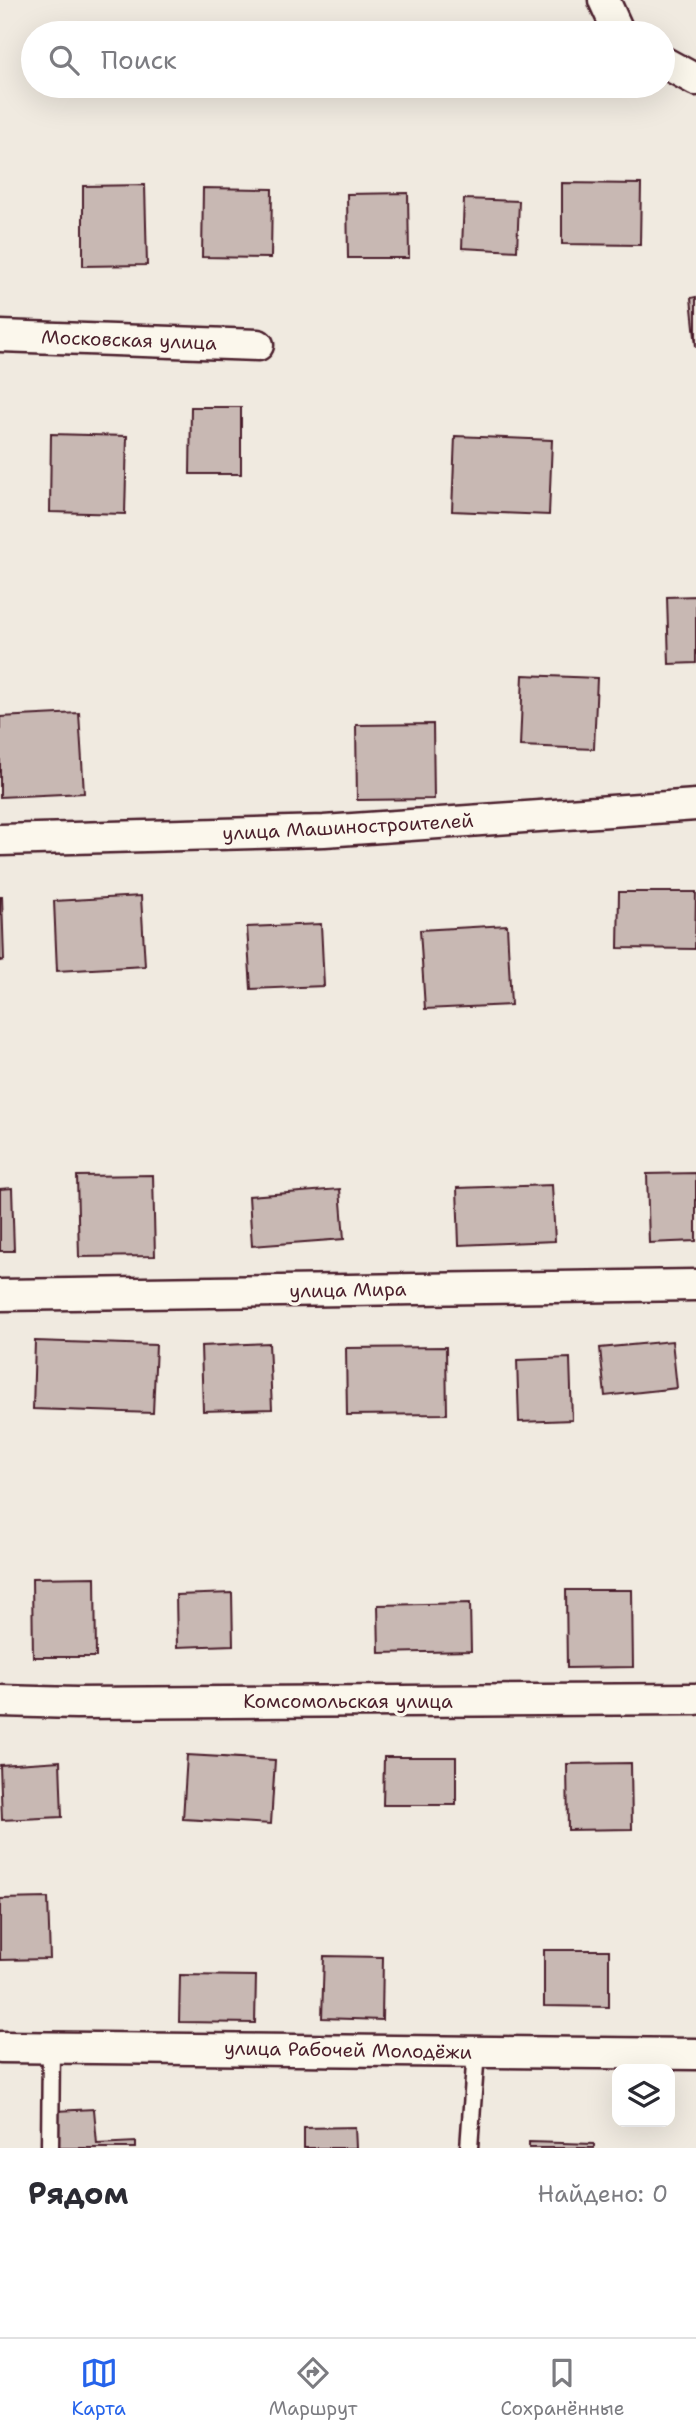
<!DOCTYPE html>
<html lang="ru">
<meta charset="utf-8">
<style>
body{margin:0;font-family:"Shantell Sans",sans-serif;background:#f7f7f7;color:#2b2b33}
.controls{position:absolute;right:21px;bottom:21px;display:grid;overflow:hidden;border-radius:14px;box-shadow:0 7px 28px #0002}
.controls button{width:63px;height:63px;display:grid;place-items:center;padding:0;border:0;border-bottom:2px solid #e1e1e2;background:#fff;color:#2b2b33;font:35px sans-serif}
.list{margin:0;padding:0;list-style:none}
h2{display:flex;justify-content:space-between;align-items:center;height:91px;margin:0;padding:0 28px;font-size:30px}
h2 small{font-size:23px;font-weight:400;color:#7c7c81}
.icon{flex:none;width:38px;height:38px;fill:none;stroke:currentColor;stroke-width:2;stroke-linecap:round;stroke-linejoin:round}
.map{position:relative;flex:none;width:696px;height:2148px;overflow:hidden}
.search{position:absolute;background:#fff;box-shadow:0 7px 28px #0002;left:21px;right:21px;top:21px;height:77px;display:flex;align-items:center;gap:18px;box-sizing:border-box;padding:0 24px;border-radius:38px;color:#7c7c81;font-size:26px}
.sheet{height:189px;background:#fff}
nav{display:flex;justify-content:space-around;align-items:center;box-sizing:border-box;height:98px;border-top:2px solid #e1e1e2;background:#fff;font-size:19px;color:#7c7c81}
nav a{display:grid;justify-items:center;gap:4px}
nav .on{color:#2563eb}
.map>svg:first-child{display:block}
</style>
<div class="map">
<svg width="696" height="2148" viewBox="0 0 696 2148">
<rect width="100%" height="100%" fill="#f0eae0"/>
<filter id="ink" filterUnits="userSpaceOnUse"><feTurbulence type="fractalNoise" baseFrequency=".0143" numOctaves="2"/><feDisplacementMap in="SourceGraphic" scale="14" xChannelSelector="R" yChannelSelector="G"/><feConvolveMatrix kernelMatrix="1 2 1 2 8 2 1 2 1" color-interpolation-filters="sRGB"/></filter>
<g filter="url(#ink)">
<path fill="#c8b8b3" stroke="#4a1f2b" stroke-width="2" d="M 562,183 L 641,184 L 640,245 L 562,244 Z
M 145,185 L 147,265 L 83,266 L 83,186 Z
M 203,188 L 272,189 L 271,258 L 202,257 Z
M 408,193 L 409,258 L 348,258 L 347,194 Z
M 464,199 L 519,201 L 517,251 L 462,248 Z
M 696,297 L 696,347 L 691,298 Z
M 191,407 L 241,407 L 241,474 L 190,474 Z
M 51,434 L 127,436 L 125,514 L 50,512 Z
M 455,436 L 552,440 L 549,515 L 452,511 Z
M 696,596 L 696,663 L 669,664 L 667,597 Z
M 523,675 L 597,678 L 594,749 L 520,746 Z
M 79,713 L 84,793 L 0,797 L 0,717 Z
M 433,724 L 434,799 L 357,800 L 356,725 Z
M 619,892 L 696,892 L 695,949 L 618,948 Z
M 141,896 L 145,966 L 57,971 L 54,901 Z
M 0,897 L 2,897 L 4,960 L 0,961 Z
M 321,924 L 324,986 L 251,989 L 247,927 Z
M 507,925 L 511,1005 L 425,1009 L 420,930 Z
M 696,1173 L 696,1241 L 649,1243 L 647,1174 Z
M 153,1175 L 155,1256 L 79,1257 L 77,1176 Z
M 552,1185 L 555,1241 L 459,1245 L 457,1188 Z
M 12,1188 L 14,1251 L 0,1251 L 0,1189 Z
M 340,1189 L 344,1239 L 252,1246 L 249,1196 Z
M 35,1341 L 156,1345 L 153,1413 L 33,1409 Z
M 672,1341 L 677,1388 L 605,1396 L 600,1348 Z
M 269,1343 L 272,1409 L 203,1411 L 201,1346 Z
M 446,1347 L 447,1414 L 347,1415 L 346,1348 Z
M 570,1358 L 572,1420 L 519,1422 L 517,1360 Z
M 95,1577 L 96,1657 L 33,1657 L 32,1578 Z
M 566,1590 L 632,1590 L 633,1667 L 567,1668 Z
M 232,1593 L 233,1645 L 177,1647 L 176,1595 Z
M 470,1603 L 471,1651 L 379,1653 L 378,1605 Z
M 187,1755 L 275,1760 L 271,1824 L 183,1819 Z
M 384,1757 L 456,1757 L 456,1805 L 383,1805 Z
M 60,1761 L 62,1817 L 2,1820 L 0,1765 Z
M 631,1763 L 632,1829 L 568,1830 L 567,1764 Z
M 48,1898 L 50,1959 L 0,1960 L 0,1899 Z
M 544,1950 L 609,1950 L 609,2007 L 544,2006 Z
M 324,1956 L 383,1957 L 382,2020 L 322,2018 Z
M 180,1975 L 256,1976 L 255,2023 L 179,2022 Z
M 94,2109 L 97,2144 L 136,2142 L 136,2148 L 59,2148 L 56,2111 Z
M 355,2127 L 356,2148 L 304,2148 L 304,2128 Z
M 529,2142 L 594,2144 L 594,2148 L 529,2148 Z"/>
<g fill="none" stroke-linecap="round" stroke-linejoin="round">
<g stroke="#4a1f2b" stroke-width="21">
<path id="lane" d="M 50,2148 L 51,2046
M 469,2148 L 476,2051"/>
</g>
<g stroke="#4a1f2b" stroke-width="35">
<path id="street" d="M 604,0 L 619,33
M 663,62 L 696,80
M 0,336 L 258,345
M 0,840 L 324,831 L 696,805
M 0,1295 L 696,1285
M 0,1701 L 76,1703 L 696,1699
M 0,2047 L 696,2054"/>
</g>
<use href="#lane" stroke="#fbf7ec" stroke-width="16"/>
<use href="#street" stroke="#fbf7ec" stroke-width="30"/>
</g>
</g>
<g text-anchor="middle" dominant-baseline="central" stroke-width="7" stroke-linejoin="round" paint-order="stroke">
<g font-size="19" fill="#4a1f2b" stroke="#fbf7ec">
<text transform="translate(129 340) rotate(2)">Московская улица</text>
<text transform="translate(348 827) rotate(-3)">улица Машиностроителей</text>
<text transform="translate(348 1290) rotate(-1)">улица Мира</text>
<text x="348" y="1701">Комсомольская улица</text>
<text transform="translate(348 2050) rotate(1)">улица Рабочей Молодёжи</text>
</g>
</g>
</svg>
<div class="controls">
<button><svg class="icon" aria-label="layers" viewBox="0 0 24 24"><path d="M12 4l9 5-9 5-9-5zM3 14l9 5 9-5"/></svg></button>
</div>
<div class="search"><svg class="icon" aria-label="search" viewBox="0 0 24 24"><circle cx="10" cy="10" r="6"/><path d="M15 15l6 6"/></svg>Поиск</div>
</div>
<section class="sheet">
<h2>Рядом<small>Найдено: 0</small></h2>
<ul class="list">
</ul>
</section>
<nav>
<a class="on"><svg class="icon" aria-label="map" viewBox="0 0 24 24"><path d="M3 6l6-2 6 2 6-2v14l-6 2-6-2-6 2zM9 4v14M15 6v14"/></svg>Карта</a>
<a><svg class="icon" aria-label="directions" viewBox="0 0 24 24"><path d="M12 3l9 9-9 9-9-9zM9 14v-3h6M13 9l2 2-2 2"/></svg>Маршрут</a>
<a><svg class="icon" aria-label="saved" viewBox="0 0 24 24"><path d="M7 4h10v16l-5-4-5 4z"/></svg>Сохранённые</a>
</nav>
